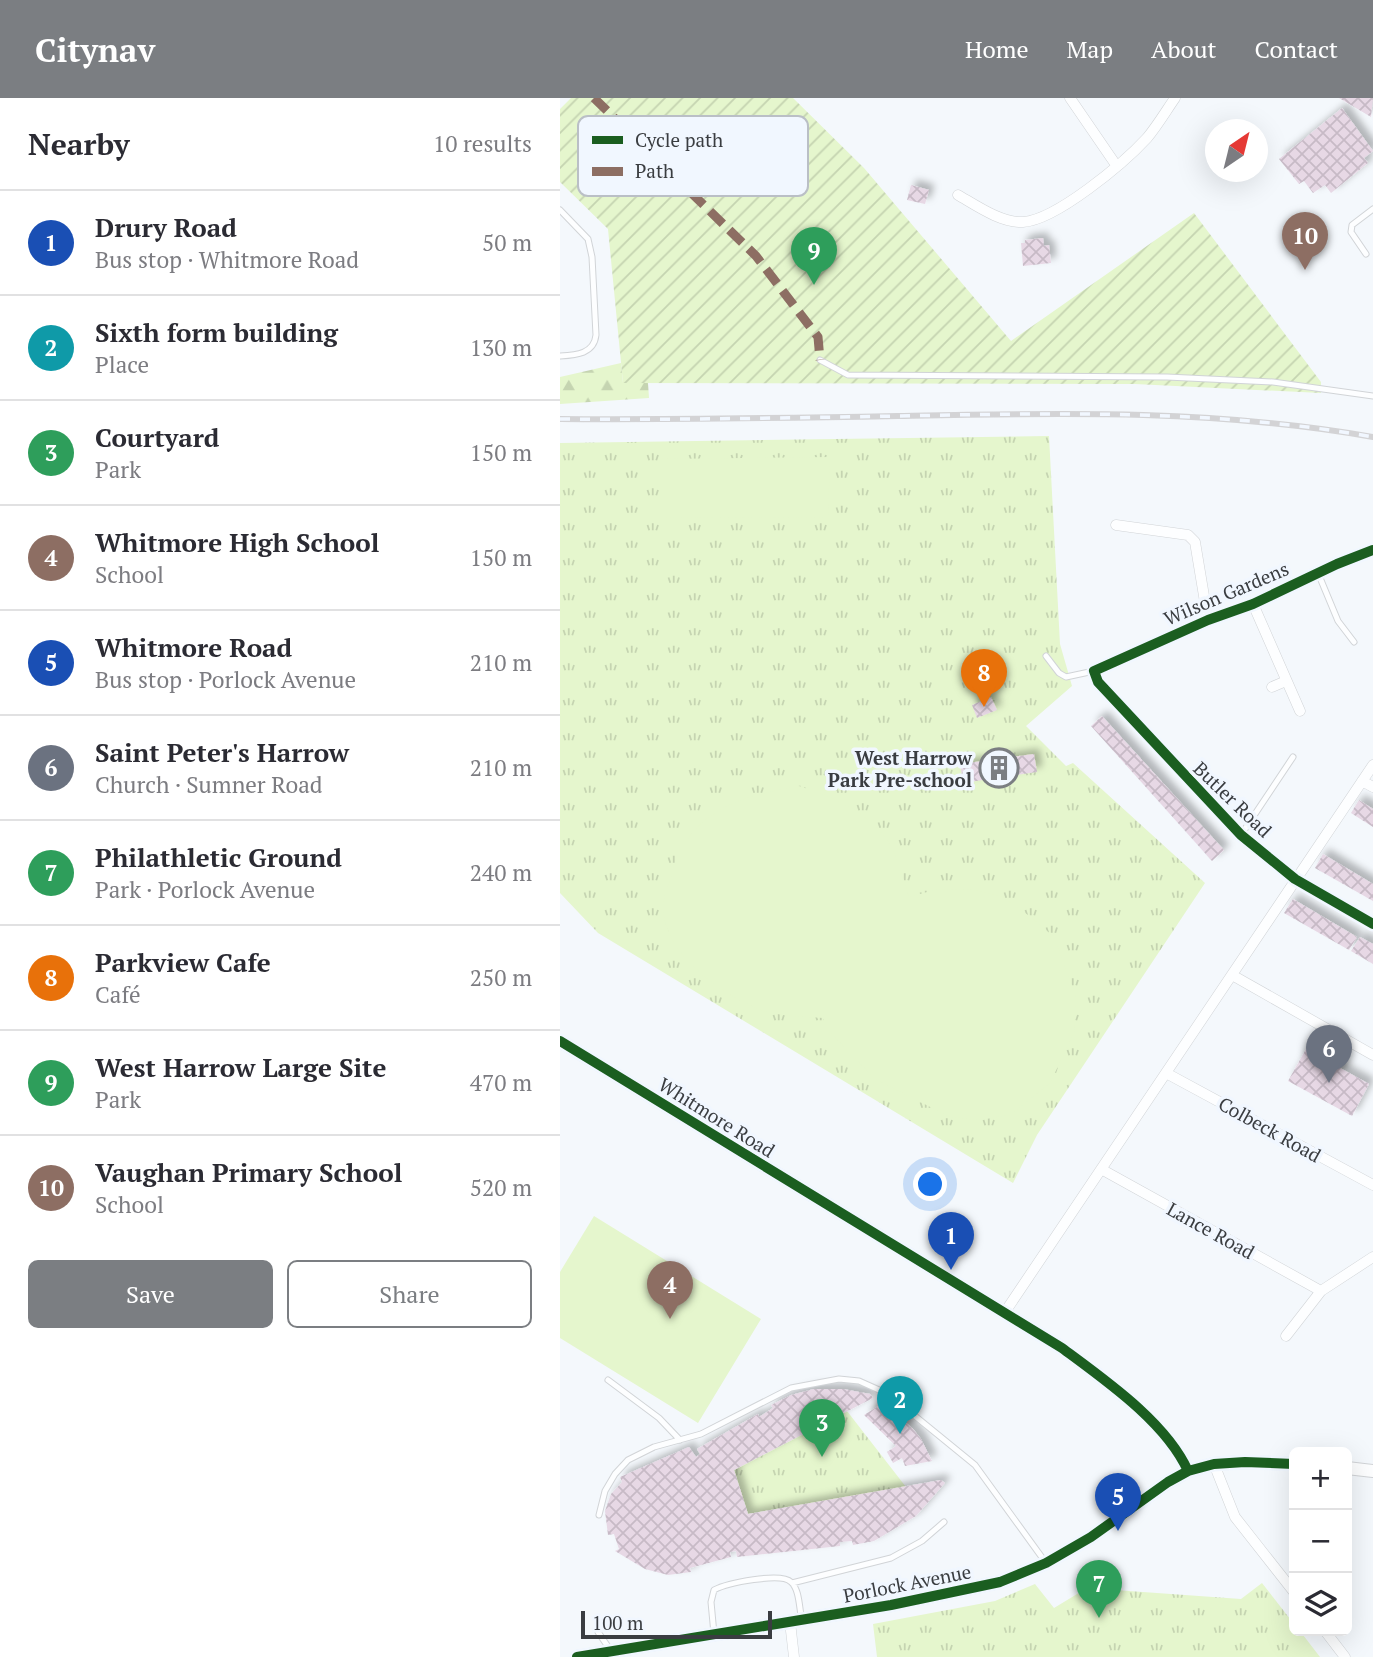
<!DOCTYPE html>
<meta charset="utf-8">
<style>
body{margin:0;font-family:"PT Serif",serif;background:#f2f2f3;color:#2b2b33}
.controls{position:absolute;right:21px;bottom:21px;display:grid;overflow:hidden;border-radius:10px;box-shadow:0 7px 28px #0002}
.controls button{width:63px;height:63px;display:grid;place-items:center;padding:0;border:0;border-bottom:2px solid #e1e1e2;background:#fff;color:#2b2b33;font:35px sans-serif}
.compass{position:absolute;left:645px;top:21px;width:63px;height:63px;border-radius:50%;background:#fff;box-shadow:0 7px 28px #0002;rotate:35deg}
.scale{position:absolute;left:21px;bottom:18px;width:191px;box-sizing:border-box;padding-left:7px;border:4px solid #3a3d41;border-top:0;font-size:19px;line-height:24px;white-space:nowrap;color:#3a3d41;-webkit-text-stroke:5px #f1f7ff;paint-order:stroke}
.you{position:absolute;left:371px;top:1087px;width:24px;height:24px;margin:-18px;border:5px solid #fff;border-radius:50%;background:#1a73e8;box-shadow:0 0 0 10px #1a73e833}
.badge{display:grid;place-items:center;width:46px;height:46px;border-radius:50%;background:#7b7e82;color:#fff;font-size:23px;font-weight:700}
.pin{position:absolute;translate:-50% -58px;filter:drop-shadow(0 2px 4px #0008)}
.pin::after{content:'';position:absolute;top:37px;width:24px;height:21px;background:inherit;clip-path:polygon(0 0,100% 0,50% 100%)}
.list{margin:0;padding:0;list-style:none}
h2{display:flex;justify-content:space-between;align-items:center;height:91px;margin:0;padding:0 28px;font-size:30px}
h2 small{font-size:23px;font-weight:400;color:#7c7c81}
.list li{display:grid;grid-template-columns:46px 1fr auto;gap:21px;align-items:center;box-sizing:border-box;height:105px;padding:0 28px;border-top:2px solid #e1e1e2}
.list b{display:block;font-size:26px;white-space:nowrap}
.list p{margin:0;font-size:23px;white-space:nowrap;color:#7c7c81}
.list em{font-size:23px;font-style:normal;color:#7c7c81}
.actions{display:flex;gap:14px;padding:21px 28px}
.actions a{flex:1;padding:16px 0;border:2px solid #7b7e82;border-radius:10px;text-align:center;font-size:24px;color:#7b7e82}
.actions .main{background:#7b7e82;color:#fff}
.icon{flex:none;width:38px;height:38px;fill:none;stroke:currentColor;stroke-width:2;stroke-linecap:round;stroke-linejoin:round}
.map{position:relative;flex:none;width:813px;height:1559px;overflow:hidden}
header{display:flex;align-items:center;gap:42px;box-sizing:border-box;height:98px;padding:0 35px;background:#7b7e82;color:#fff}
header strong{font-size:33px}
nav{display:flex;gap:38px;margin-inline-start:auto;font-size:24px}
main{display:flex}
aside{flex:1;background:#fff}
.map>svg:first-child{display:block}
</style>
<header>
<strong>Citynav</strong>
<nav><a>Home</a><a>Map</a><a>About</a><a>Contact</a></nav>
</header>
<main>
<aside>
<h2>Nearby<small>10 results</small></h2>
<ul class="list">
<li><span class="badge" style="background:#1a4fb4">1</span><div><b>Drury Road</b><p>Bus stop · Whitmore Road</p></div><em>50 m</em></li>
<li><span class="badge" style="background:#0f9aa8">2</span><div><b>Sixth form building</b><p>Place</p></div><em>130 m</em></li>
<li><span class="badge" style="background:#2e9e5b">3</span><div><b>Courtyard</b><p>Park</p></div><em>150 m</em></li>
<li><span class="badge" style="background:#8d6e63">4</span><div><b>Whitmore High School</b><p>School</p></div><em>150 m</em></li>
<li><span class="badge" style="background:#1a4fb4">5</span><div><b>Whitmore Road</b><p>Bus stop · Porlock Avenue</p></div><em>210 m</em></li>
<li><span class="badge" style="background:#6b7280">6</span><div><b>Saint Peter's Harrow</b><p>Church · Sumner Road</p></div><em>210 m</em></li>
<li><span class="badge" style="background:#2e9e5b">7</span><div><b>Philathletic Ground</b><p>Park · Porlock Avenue</p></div><em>240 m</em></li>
<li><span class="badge" style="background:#e8710a">8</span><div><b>Parkview Cafe</b><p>Café</p></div><em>250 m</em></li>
<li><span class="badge" style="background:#2e9e5b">9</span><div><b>West Harrow Large Site</b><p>Park</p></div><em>470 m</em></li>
<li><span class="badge" style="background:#8d6e63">10</span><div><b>Vaughan Primary School</b><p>School</p></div><em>520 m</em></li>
</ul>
<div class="actions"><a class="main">Save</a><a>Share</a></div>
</aside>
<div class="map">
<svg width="813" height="1559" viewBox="0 0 813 1559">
<defs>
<pattern id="forest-firs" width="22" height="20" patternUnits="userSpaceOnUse" patternTransform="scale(1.75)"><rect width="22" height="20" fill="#e5f6cd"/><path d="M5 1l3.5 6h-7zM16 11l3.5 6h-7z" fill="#c5d4b1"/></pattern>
<pattern id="park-tufts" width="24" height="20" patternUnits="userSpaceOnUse" patternTransform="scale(1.75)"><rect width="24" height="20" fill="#e5f6cd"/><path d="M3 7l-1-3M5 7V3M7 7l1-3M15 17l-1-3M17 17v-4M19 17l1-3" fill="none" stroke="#c5d4b1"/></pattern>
<pattern id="garden-furrows" width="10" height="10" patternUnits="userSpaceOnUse" patternTransform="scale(1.75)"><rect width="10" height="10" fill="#e5f6cd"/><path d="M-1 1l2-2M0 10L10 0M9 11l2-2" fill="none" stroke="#c5d4b1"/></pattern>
<pattern id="building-cross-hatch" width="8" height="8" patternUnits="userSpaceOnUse" patternTransform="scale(1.75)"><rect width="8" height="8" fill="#e7d8e5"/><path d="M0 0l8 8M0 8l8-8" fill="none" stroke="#c7bac6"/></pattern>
<filter id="shadow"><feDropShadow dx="5.5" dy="-5.5" stdDeviation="3.5" flood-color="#0004"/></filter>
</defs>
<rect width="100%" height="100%" fill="#f4f8fc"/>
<path fill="url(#forest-firs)" d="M 61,265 L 63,285 L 88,285 L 89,300 L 0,306 L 0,279 Z"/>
<path fill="url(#park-tufts)" d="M 489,338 L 500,546 L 512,588 L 466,628 L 506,668 L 513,665 L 645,785 L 477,1037 L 453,1085 L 38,835 L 0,795 L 0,345 Z
M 287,1313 L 346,1389 L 188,1416 L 174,1372 Z
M 702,1485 L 734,1526 L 734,1533 L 740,1533 L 760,1559 L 317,1559 L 313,1526 L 435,1503 L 475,1486 L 494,1510 L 527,1490 L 681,1501 Z"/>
<path fill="url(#garden-furrows)" d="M 11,0 L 233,0 L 304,70 L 451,243 L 634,115 L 761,284 L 761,295 L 575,286 L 63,285 L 48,131 L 0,84 L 0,11 Z"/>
<path fill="#e5f6cd" d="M 270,359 L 268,420 L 99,419 L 99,361 Z
M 239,688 C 271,698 307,713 327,742 C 338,759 343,780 349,799 L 378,791 L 414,792 L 442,799 L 471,819 L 494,839 L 516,899 L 514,935 L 490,985 L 450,1017 L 419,1022 L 390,1019 L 315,981 L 267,931 L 263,920 C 242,918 219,919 199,911 C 160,896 96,850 104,801 C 105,793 110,784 112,776 C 114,770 115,762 118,755 C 120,749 126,744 130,738 C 157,703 197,696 239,688 Z
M 34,1118 L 201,1221 L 138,1325 L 0,1240 L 0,1174 Z"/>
<path fill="url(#building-cross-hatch)" filter="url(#shadow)" d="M 779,0 L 813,0 L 811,19 Z
M 782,10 L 813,53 L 804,60 L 808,65 L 771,95 L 765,87 L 753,95 L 744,83 L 739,86 L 719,61 Z
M 351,87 L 369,92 L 365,106 L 347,102 Z
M 483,140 L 484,148 L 489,147 L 491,165 L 463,168 L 461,145 L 465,145 L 465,142 Z
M 431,599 L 437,612 L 417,620 L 412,607 Z
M 542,618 L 664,752 L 652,763 L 531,628 Z
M 474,656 L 477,674 L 403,685 L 400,666 Z
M 799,702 L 813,711 L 813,729 L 791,715 Z
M 763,756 L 813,786 L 813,803 L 755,770 Z
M 733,801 L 797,839 L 789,852 L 724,815 Z
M 800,839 L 813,846 L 813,866 L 791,853 Z
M 746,951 L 809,986 L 792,1018 L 728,983 Z
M 254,1291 L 283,1291 L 310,1296 L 313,1300 L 174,1372 L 188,1416 L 381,1382 L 385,1385 L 356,1418 L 314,1443 L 293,1447 L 292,1443 L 280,1444 L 280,1448 L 177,1459 L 176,1453 L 170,1454 L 171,1459 L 130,1470 L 131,1474 L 108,1477 L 85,1471 L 55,1453 L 59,1451 L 54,1436 L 48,1437 L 45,1413 L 51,1396 L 62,1384 L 60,1379 L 129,1349 L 136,1359 L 140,1356 L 137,1351 L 198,1316 L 199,1319 L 213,1310 L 211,1307 L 231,1297 Z
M 323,1305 L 353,1331 L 361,1341 L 372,1363 L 345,1368 L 342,1360 L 333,1365 L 327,1354 L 336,1348 L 304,1317 Z"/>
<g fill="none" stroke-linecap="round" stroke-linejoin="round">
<g stroke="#d1d4d7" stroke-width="7">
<path id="service" d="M 0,112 L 28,141 L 32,159 L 36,237 C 34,256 16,257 0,258
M 806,156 L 791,134 L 792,127 L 813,111
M 260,262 L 288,277 L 607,279 L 713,284 L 813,298
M 758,475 L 778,523 L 794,544
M 486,558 L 499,575 L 506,579 L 534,573
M 681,737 L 733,659
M 48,1282 L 99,1320 L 120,1342
M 39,1417 L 45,1393 L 55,1376 L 68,1362 L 94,1349 L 141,1336 L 231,1290 L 279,1281 L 299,1283 L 328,1296 L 415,1367 L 486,1465
M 232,1485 L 331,1460 L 362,1443 L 384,1424
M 38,1534 L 51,1553
M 154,1536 L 151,1504 L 154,1492 C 167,1485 221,1474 231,1484 C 240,1492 239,1511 242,1522"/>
</g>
<g stroke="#d1d4d7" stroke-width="11">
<path id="minor" d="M 510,0 L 556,67
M 398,97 C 417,108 441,125 463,124 C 496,122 564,65 587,40 C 597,28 606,13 615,0
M 556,427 L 628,437 L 635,444 L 648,522
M 813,452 L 777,466 L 693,506 L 648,522 L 534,573 L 538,584 L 681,737 L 735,781 L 813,826
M 693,506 L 740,613
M 712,589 L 726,583
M 802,683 L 813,689
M 672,877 L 813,957
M 606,975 L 813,1087
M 541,1071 L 761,1193
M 445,1214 L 813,667
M 726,1238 L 761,1193 L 813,1159
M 654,1366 L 675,1419 L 734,1494
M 230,1524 L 234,1559
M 765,1533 L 785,1559"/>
</g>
<g stroke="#d1d4d7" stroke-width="14">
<path id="tertiary" d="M 0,943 L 502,1250 C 545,1282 606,1324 628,1373
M 787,1370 L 813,1373
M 17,1559 L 331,1507 L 440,1484 L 486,1465 L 531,1439 L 608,1384 L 628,1373 L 654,1366 L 685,1364 L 734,1366"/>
</g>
<use href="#service" stroke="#fdfeff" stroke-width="5"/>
<use href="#minor" stroke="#fdfeff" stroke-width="10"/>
<use href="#tertiary" stroke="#fdfeff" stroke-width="12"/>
<g stroke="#d3d3d5" stroke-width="6">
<path id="rail" d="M 0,321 C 113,322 226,320 338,318 C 497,315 656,311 813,339"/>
</g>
<use href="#rail" stroke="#f1f7ff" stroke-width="3.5" stroke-dasharray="10" stroke-linecap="butt"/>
<path stroke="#8d6e63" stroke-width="9" stroke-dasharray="18 9" stroke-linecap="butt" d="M 34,0 L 196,158 L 258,239 L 260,262"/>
<g stroke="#f1f7ff" stroke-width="15">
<path id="cycleway" d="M 813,452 L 777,466 L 693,506 L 648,522 L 534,573 L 538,584 L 681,737 L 735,781 L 813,826
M 0,943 L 502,1250 C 545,1282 606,1324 628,1373
M 17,1559 L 331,1507 L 440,1484 L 486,1465 L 531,1439 L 608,1384 L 628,1373 L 654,1366 L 685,1364 L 734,1366"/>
</g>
<use href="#cycleway" stroke="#1b5e20" stroke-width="10"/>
</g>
<defs>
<g id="building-ring" transform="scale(2.0125)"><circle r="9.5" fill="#f1f7ff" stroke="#7b7e82" stroke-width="1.5"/><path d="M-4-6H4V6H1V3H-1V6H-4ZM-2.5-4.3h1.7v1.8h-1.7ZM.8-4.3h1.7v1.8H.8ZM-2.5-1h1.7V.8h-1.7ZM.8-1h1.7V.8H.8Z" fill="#7b7e82"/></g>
</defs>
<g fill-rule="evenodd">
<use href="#building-ring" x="439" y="670"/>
</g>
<g text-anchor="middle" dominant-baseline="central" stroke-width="7" stroke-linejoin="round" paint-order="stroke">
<g font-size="19" fill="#3a3d41" stroke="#f1f7ff">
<text transform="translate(666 495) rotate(-23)">Wilson Gardens</text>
<text transform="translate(673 701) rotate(44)">Butler Road</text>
<text transform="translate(157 1019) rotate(32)">Whitmore Road</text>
<text transform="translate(710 1031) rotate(29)">Colbeck Road</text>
<text transform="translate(651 1132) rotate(29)">Lance Road</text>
<text transform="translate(347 1485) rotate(-11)">Porlock Avenue</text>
</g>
<g font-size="19" font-weight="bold" fill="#3a3d41" stroke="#f1f7ff" text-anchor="end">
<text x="412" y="659">West Harrow<tspan x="412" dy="22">Park Pre-school</tspan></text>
</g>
</g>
<rect x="18" y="18" width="230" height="80" rx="10" fill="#f1f7ff" stroke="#babfc6" stroke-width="2"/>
<rect x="32" y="38" width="31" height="8" fill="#1b5e20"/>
<rect x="32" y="69" width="31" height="9" fill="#8d6e63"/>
<g font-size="19" fill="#3a3d41">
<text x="75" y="49">Cycle path</text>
<text x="75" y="80">Path</text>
</g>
</svg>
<div class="controls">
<button>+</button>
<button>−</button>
<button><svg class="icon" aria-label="layers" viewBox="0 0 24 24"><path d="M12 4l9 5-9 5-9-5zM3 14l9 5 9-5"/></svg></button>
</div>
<svg class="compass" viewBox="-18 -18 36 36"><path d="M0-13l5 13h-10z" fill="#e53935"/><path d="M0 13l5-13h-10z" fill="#7c7c81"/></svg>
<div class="scale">100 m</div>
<div class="you"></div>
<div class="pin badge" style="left:391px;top:1172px;background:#1a4fb4">1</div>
<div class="pin badge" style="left:340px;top:1336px;background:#0f9aa8">2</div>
<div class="pin badge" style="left:262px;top:1359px;background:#2e9e5b">3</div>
<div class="pin badge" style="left:110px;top:1221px;background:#8d6e63">4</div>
<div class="pin badge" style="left:558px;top:1433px;background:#1a4fb4">5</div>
<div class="pin badge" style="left:769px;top:985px;background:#6b7280">6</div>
<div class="pin badge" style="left:539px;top:1520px;background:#2e9e5b">7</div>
<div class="pin badge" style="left:424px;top:609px;background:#e8710a">8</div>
<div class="pin badge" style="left:254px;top:187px;background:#2e9e5b">9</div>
<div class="pin badge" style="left:745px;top:172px;background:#8d6e63">10</div>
</div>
</main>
